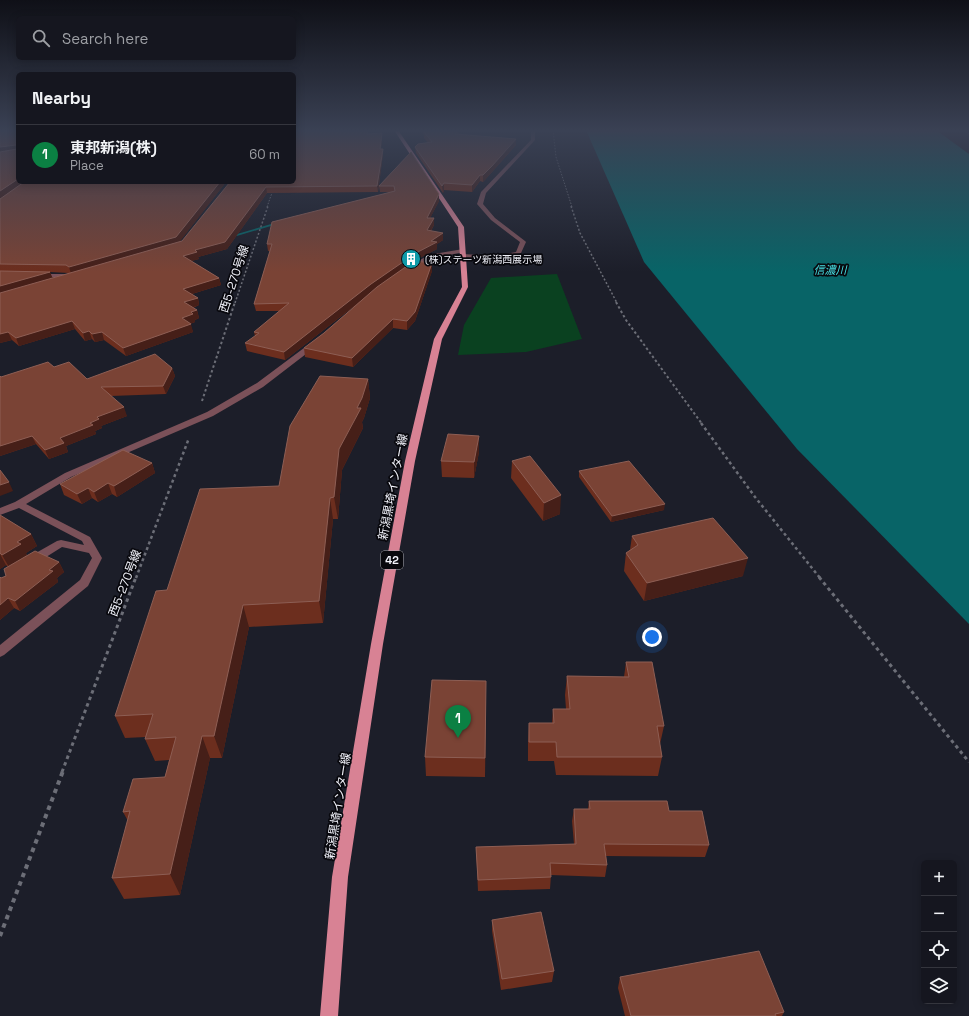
<!DOCTYPE html>
<meta charset="utf-8">
<style>
body{margin:0;font-family:"Space Grotesk","Noto Sans JP",sans-serif;background:#22232c;color:#f1f3f6}
.controls{position:absolute;right:12px;bottom:12px;display:grid;overflow:hidden;border-radius:6px;box-shadow:0 2px 10px #0003}
.controls button{width:36px;height:36px;display:grid;place-items:center;padding:0;border:0;border-bottom:1px solid #34353d;background:#15161f;color:#f1f3f6;font:20px sans-serif}
.you{position:absolute;left:652px;top:637px;width:14px;height:14px;margin:-10px;border:3px solid #fff;border-radius:50%;background:#1a73e8;box-shadow:0 0 0 6px #1a73e833}
.badge{display:grid;place-items:center;width:26px;height:26px;border-radius:50%;background:#0b8043;color:#fff;font-size:13px;font-weight:700}
.pin{position:absolute;translate:-50% -33px;filter:drop-shadow(0 1px 2px #0008)}
.pin::after{content:'';position:absolute;top:21px;width:14px;height:12px;background:inherit;clip-path:polygon(0 0,100% 0,50% 100%)}
.list{margin:0;padding:0;list-style:none}
h2{display:flex;justify-content:space-between;align-items:center;height:52px;margin:0;padding:0 16px;font-size:17px}
h2 small{font-size:13px;font-weight:400;color:#9d9fa4}
.list li{display:grid;grid-template-columns:26px 1fr auto;gap:12px;align-items:center;box-sizing:border-box;height:60px;padding:0 16px;border-top:1px solid #34353d}
.list b{display:block;font-size:15px;white-space:nowrap}
.list p{margin:0;font-size:13px;white-space:nowrap;color:#9d9fa4}
.list em{font-size:13px;font-style:normal;color:#9d9fa4}
.icon{flex:none;width:22px;height:22px;fill:none;stroke:currentColor;stroke-width:2;stroke-linecap:round;stroke-linejoin:round}
.map{position:relative;flex:none;width:969px;height:1016px;overflow:hidden}
.search{position:absolute;background:#15161f;box-shadow:0 2px 10px #0003;left:16px;top:16px;width:280px;height:44px;display:flex;align-items:center;gap:10px;box-sizing:border-box;padding:0 14px;border-radius:6px;color:#9d9fa4;font-size:15px}
.panel{position:absolute;background:#15161f;box-shadow:0 2px 10px #0003;left:16px;top:72px;width:280px;height:112px;border-radius:6px}
.map>svg:first-child{display:block}
</style>
<div class="map">
<svg width="969" height="1016" viewBox="0 0 969 1016">
<rect width="100%" height="100%" fill="#1c1e29"/>
<path fill="#0a4120" d="M 557,274 L 582,339 L 526,352 L 458,355 L 464,325 L 491,278 Z"/>
<path fill="#086467" d="M 586,130 L 936,130 L 969,154 L 969,624 L 797,449 L 644,262 Z"/>
<g fill="none" stroke-linecap="round" stroke-linejoin="round">
<path fill="#086467" fill-rule="evenodd" d="M 278,222 L 281,223 L 230,238 L 227,237 Z"/>
<path stroke="#6c6e77" stroke-width="1" stroke-dasharray="1.5 1.5" stroke-linecap="butt" d="M 553,130 L 556,157 L 572,207
M 963,130 L 969,134
M 267,207 L 273,190"/>
<path stroke="#6c6e77" stroke-width="1.5" stroke-dasharray="2 2" stroke-linecap="butt" d="M 571,206 L 580,233 L 617,303
M 235,303 L 268,206"/>
<path stroke="#6c6e77" stroke-width="2" stroke-dasharray="2.5 2.5" stroke-linecap="butt" d="M 616,302 L 626,320 L 702,424
M 202,401 L 235,302"/>
<path stroke="#6c6e77" stroke-width="2.5" stroke-dasharray="3 3" stroke-linecap="butt" d="M 701,423 L 755,497 L 820,578
M 136,578 L 189,438"/>
<path stroke="#6c6e77" stroke-width="3" stroke-dasharray="3.5 3.5" stroke-linecap="butt" d="M 819,577 L 969,762
M 62,772 L 136,577"/>
<path stroke="#6c6e77" stroke-width="4" stroke-dasharray="4.5 4.5" stroke-linecap="butt" d="M 0,936 L 63,771"/>
<path fill="#7b5159" fill-rule="evenodd" d="M 531,130 L 535,130 L 535,140 L 486,193 L 483,204 L 495,218 L 525,241 L 526,242 L 521,253 L 496,260 L 461,257 L 460,256 L 463,254 L 496,256 L 516,252 L 520,242 L 491,220 L 477,204 L 481,192 L 531,140 Z
M 463,249 L 465,250 L 465,252 L 432,258 L 410,271 L 405,270 L 428,255 Z
M 36,274 L 74,274 L 77,276 L 74,278 L 38,277 L 35,275 Z
M 312,342 L 318,342 L 319,344 L 263,387 L 213,416 L 71,477 L 26,504 L 90,537 L 102,558 L 88,586 L 4,655 L 0,657 L 0,645 L 80,580 L 92,558 L 89,553 L 62,547 L 35,564 L 27,564 L 26,561 L 27,558 L 57,541 L 61,540 L 84,545 L 82,541 L 19,508 L 0,515 L 0,508 L 15,502 L 65,473 L 207,412 L 257,383 Z"/>
<path fill="#d88294" fill-rule="evenodd" d="M 394,130 L 398,130 L 464,227 L 468,287 L 442,339 L 415,461 L 383,644 L 348,877 L 338,1016 L 320,1016 L 332,877 L 371,644 L 405,461 L 434,339 L 462,287 L 458,227 Z"/>
</g>
<path fill="#6c2e1e" fill-rule="evenodd" d="M 0,130 L 18,130 L 18,182 L 226,182 L 179,242 L 182,241 L 294,130 L 369,130 L 368,134 L 382,139 L 381,149 L 383,154 L 378,192 L 267,193 L 227,249 L 198,257 L 199,259 L 191,261 L 219,278 L 221,285 L 192,294 L 198,298 L 199,305 L 193,308 L 197,310 L 199,318 L 195,320 L 195,322 L 190,324 L 193,332 L 126,356 L 104,340 L 95,342 L 92,339 L 85,341 L 75,329 L 19,346 L 12,340 L 0,343 ZM 50,272 L 69,273 L 70,273 L 52,278 Z
M 422,130 L 460,130 L 460,135 L 516,139 L 516,145 L 492,172 L 483,182 L 480,181 L 472,192 L 444,190 L 443,193 L 416,153 L 415,147 L 428,143 L 424,138 L 424,135 L 422,132 Z
M 411,152 L 439,201 L 430,218 L 434,225 L 431,231 L 443,240 L 437,244 L 437,249 L 414,261 L 432,263 L 432,271 L 415,321 L 407,330 L 393,328 L 353,367 L 305,357 L 304,348 L 324,333 L 370,294 L 285,360 L 247,351 L 245,343 L 255,336 L 254,332 L 280,311 L 256,311 L 254,304 L 270,251 L 268,251 L 267,244 L 391,192 L 380,192 L 379,186 Z
M 54,367 L 87,379 L 172,368 L 175,376 L 166,394 L 111,396 L 127,416 L 101,426 L 102,428 L 95,431 L 96,434 L 66,446 L 68,452 L 49,459 L 36,444 L 0,456 L 0,376 L 1,377 Z
M 368,379 L 370,398 L 364,418 L 362,422 L 363,428 L 342,470 L 338,519 L 333,519 L 323,623 L 249,627 L 222,758 L 210,758 L 180,895 L 124,899 L 112,878 L 128,821 L 123,812 L 165,777 L 169,760 L 155,761 L 145,739 L 146,737 L 125,738 L 115,716 L 167,590 L 279,486 Z
M 479,452 L 474,478 L 442,477 L 441,461 Z
M 512,461 L 560,514 L 543,521 L 511,478 Z
M 152,463 L 155,473 L 117,497 L 112,494 L 98,502 L 92,498 L 82,504 L 64,495 L 60,484 Z
M 579,471 L 664,510 L 611,522 L 579,477 Z
M 0,515 L 31,534 L 37,546 L 26,553 L 27,556 L 59,562 L 64,572 L 57,578 L 58,582 L 20,611 L 14,608 L 0,620 L 1,578 L 6,576 L 8,567 L 6,565 L 0,569 Z
M 632,536 L 743,576 L 644,601 L 624,571 L 626,553 L 630,550 Z
M 626,662 L 664,726 L 660,744 L 662,757 L 658,776 L 556,775 L 554,761 L 528,761 L 528,742 L 529,723 L 552,723 L 553,709 L 566,709 L 565,695 L 567,676 L 624,677 Z
M 486,700 L 485,777 L 426,776 L 425,757 Z
M 589,801 L 669,811 L 709,845 L 705,857 L 606,856 L 607,865 L 605,877 L 551,875 L 550,889 L 478,891 L 476,847 L 574,844 L 572,821 L 574,809 L 588,809 Z
M 492,920 L 554,971 L 552,982 L 501,990 L 492,931 Z
M 620,977 L 784,1012 L 782,1016 L 625,1016 L 618,988 Z"/>
<path fill="#461f18" d="M 458,130 L 460,130 L 460,135 L 455,134 Z
M 382,133 L 382,139 L 380,155 L 380,149 Z
M 516,139 L 516,145 L 492,172 L 483,182 L 483,175 Z
M 16,145 L 18,151 L 0,153 L 0,147 Z
M 383,149 L 383,154 L 378,192 L 377,186 Z
M 480,175 L 480,181 L 472,192 L 472,185 Z
M 18,179 L 18,182 L 25,182 L 0,199 L 0,191 Z
M 220,182 L 226,182 L 178,244 L 71,274 L 69,267 Z
M 444,183 L 444,190 L 443,193 L 442,186 Z
M 266,187 L 267,193 L 227,249 L 198,257 L 199,259 L 184,263 L 183,256 L 195,250 Z
M 439,194 L 439,201 L 427,224 L 427,218 Z
M 434,218 L 434,225 L 427,237 L 427,230 Z
M 443,233 L 443,240 L 437,244 L 437,249 L 416,260 L 372,292 L 285,360 L 284,352 L 371,284 Z
M 432,263 L 432,271 L 415,321 L 407,330 L 407,321 Z
M 50,272 L 53,279 L 0,294 L 0,286 Z
M 219,278 L 221,285 L 185,296 L 183,289 Z
M 198,298 L 199,305 L 186,310 L 184,302 Z
M 197,310 L 199,318 L 195,320 L 195,322 L 184,326 L 182,318 L 191,312 Z
M 393,319 L 393,328 L 353,367 L 352,358 Z
M 72,321 L 75,329 L 19,346 L 16,338 Z
M 191,324 L 193,332 L 126,356 L 123,348 Z
M 89,331 L 92,339 L 85,341 L 83,333 Z
M 8,332 L 12,340 L 0,343 L 0,334 Z
M 102,332 L 104,340 L 95,342 L 92,334 Z
M 172,368 L 175,376 L 166,394 L 163,386 Z
M 368,379 L 370,398 L 364,418 L 362,422 L 363,428 L 342,470 L 338,519 L 334,497 L 339,449 L 357,408 Z
M 124,407 L 127,416 L 101,426 L 102,428 L 95,431 L 96,434 L 66,446 L 68,452 L 49,459 L 45,450 L 60,438 L 90,423 L 97,417 Z
M 32,436 L 36,444 L 0,456 L 0,446 Z
M 479,436 L 479,452 L 474,478 L 474,462 Z
M 152,463 L 155,473 L 117,497 L 114,486 Z
M 9,482 L 13,491 L 0,496 L 0,485 Z
M 108,483 L 112,494 L 98,502 L 94,492 Z
M 88,488 L 92,498 L 82,504 L 77,494 Z
M 561,495 L 560,514 L 543,521 L 544,503 Z
M 330,498 L 333,519 L 323,623 L 319,601 Z
M 665,504 L 664,510 L 611,522 L 612,516 Z
M 31,534 L 37,546 L 26,553 L 27,556 L 9,567 L 2,555 L 17,542 Z
M 0,554 L 6,565 L 0,569 Z
M 748,558 L 743,576 L 644,601 L 647,583 Z
M 59,562 L 64,572 L 57,578 L 58,582 L 20,611 L 15,601 L 49,570 Z
M 8,598 L 14,608 L 0,620 L 0,605 Z
M 243,605 L 249,627 L 222,758 L 214,736 Z
M 486,681 L 486,700 L 485,777 L 485,758 Z
M 202,736 L 210,758 L 180,895 L 170,874 Z"/>
<path fill="#7a4335" stroke="#8d5e54" d="M 0,130 L 18,130 L 18,179 L 0,191 L 0,152 L 17,149 L 18,146 L 16,145 L 0,147 Z
M 294,130 L 368,130 L 367,134 L 382,133 L 380,149 L 383,149 L 377,186 L 266,187 L 225,242 L 195,250 L 197,252 L 183,256 L 219,278 L 183,289 L 198,298 L 184,302 L 197,310 L 191,312 L 193,314 L 182,318 L 191,324 L 123,348 L 102,332 L 92,334 L 89,331 L 83,333 L 72,321 L 16,338 L 8,332 L 0,334 L 0,293 L 182,241 L 230,182 L 294,182 Z
M 425,130 L 458,130 L 455,134 L 516,139 L 492,166 L 483,175 L 480,175 L 472,185 L 444,183 L 442,186 L 415,147 L 418,144 L 432,142 L 424,132 L 426,132 Z
M 411,152 L 439,194 L 427,218 L 434,218 L 427,230 L 443,233 L 431,241 L 437,242 L 416,253 L 371,284 L 284,352 L 245,343 L 259,333 L 254,332 L 289,303 L 254,304 L 272,244 L 267,244 L 272,222 L 395,191 L 394,186 L 379,186 Z
M 24,182 L 220,182 L 176,237 L 69,267 L 66,265 L 0,264 L 0,199 Z
M 414,261 L 432,263 L 415,312 L 407,321 L 393,319 L 352,358 L 304,348 L 324,333 L 377,287 Z
M 0,271 L 50,272 L 0,286 Z
M 155,354 L 172,368 L 163,386 L 101,387 L 124,407 L 97,417 L 99,419 L 90,423 L 93,425 L 60,438 L 64,443 L 45,450 L 32,436 L 0,446 L 0,376 L 1,377 L 48,362 L 54,367 L 69,362 L 87,379 Z
M 320,376 L 368,379 L 362,398 L 357,408 L 361,408 L 339,449 L 334,497 L 330,498 L 319,601 L 243,605 L 214,736 L 202,736 L 170,874 L 112,878 L 130,811 L 123,812 L 133,779 L 165,777 L 176,737 L 145,739 L 153,714 L 115,716 L 156,591 L 167,590 L 200,489 L 279,486 L 290,426 Z
M 448,434 L 479,436 L 474,462 L 441,461 Z
M 123,450 L 152,463 L 114,486 L 108,483 L 94,492 L 88,488 L 77,494 L 60,484 Z
M 530,456 L 561,495 L 544,503 L 512,461 Z
M 629,461 L 665,504 L 612,516 L 579,471 Z
M 0,470 L 9,482 L 0,485 Z
M 0,515 L 31,534 L 17,542 L 21,544 L 2,555 L 0,553 Z
M 713,518 L 748,558 L 647,583 L 626,553 L 638,545 L 632,536 Z
M 35,551 L 59,562 L 49,570 L 53,571 L 15,601 L 8,598 L 0,605 L 0,577 L 1,578 L 6,576 L 4,569 Z
M 626,662 L 652,662 L 664,726 L 657,726 L 662,757 L 557,757 L 556,742 L 529,742 L 529,723 L 554,723 L 553,709 L 570,709 L 567,676 L 629,677 Z
M 432,680 L 486,681 L 485,758 L 425,757 Z
M 589,801 L 667,801 L 669,811 L 702,811 L 709,845 L 604,844 L 607,865 L 550,863 L 551,877 L 478,880 L 476,847 L 576,844 L 574,809 L 590,809 Z
M 541,912 L 554,971 L 502,979 L 492,920 Z
M 759,951 L 784,1012 L 775,1014 L 776,1016 L 631,1016 L 620,977 Z"/>
<linearGradient id="sky" x2="0" y2="1"><stop stop-color="#0f1017"/><stop offset="0.48" stop-color="#3a4154"/><stop offset="1" stop-color="#3a4154" stop-opacity="0"/></linearGradient>
<rect width="969" height="272" fill="url(#sky)"/>
<defs>
<g id="building-disc" transform="scale(1)"><circle r="9.5" fill="#0f9aa8" stroke="#08080d"/><path d="M-4-6H4V6H1V3H-1V6H-4ZM-2.5-4.3h1.7v1.8h-1.7ZM.8-4.3h1.7v1.8H.8ZM-2.5-1h1.7V.8h-1.7ZM.8-1h1.7V.8H.8Z" fill="#fff"/></g>
</defs>
<g fill-rule="evenodd">
<use href="#building-disc" x="411" y="259"/>
</g>
<g text-anchor="middle" dominant-baseline="central" stroke-width="3.5" stroke-linejoin="round" paint-order="stroke">
<g font-size="10" fill="#f1f2fa" stroke="#08080d" text-anchor="start">
<text x="425" y="259">(株)ステーツ新潟西展示場</text>
</g>
<g font-size="11" font-style="italic" fill="#48e2e7" stroke="#08080d">
<text x="830" y="270">信濃川</text>
</g>
<rect fill="#08080d" stroke="#abacb3" stroke-width="1" x="381" y="551" width="22" height="18" rx="3"/>
<g font-size="11" font-weight="bold" fill="#f1f2fa">
<text x="392" y="560">42</text>
</g>
<g font-size="12" fill="#f1f2fa" stroke="#08080d">
<text transform="translate(234 279) rotate(-72)">西5-270号線</text>
<text transform="translate(393 487) rotate(-79)">新潟黒埼インター線</text>
<text transform="translate(125 583) rotate(-69)">西5-270号線</text>
<text transform="translate(338 806) rotate(-81)">新潟黒埼インター線</text>
</g>
</g>
</svg>
<div class="controls">
<button>+</button>
<button>−</button>
<button><svg class="icon" aria-label="locate" viewBox="0 0 24 24"><circle cx="12" cy="12" r="6"/><path d="M12 2v4M12 18v4M2 12h4M18 12h4"/></svg></button>
<button><svg class="icon" aria-label="layers" viewBox="0 0 24 24"><path d="M12 4l9 5-9 5-9-5zM3 14l9 5 9-5"/></svg></button>
</div>
<div class="you"></div>
<div class="pin badge" style="left:458px;top:738px">1</div>
<div class="search"><svg class="icon" aria-label="search" viewBox="0 0 24 24"><circle cx="10" cy="10" r="6"/><path d="M15 15l6 6"/></svg>Search here</div>
<section class="panel">
<h2>Nearby<small></small></h2>
<ul class="list">
<li><span class="badge">1</span><div><b>東邦新潟(株)</b><p>Place</p></div><em>60 m</em></li>
</ul>
</section>
</div>
